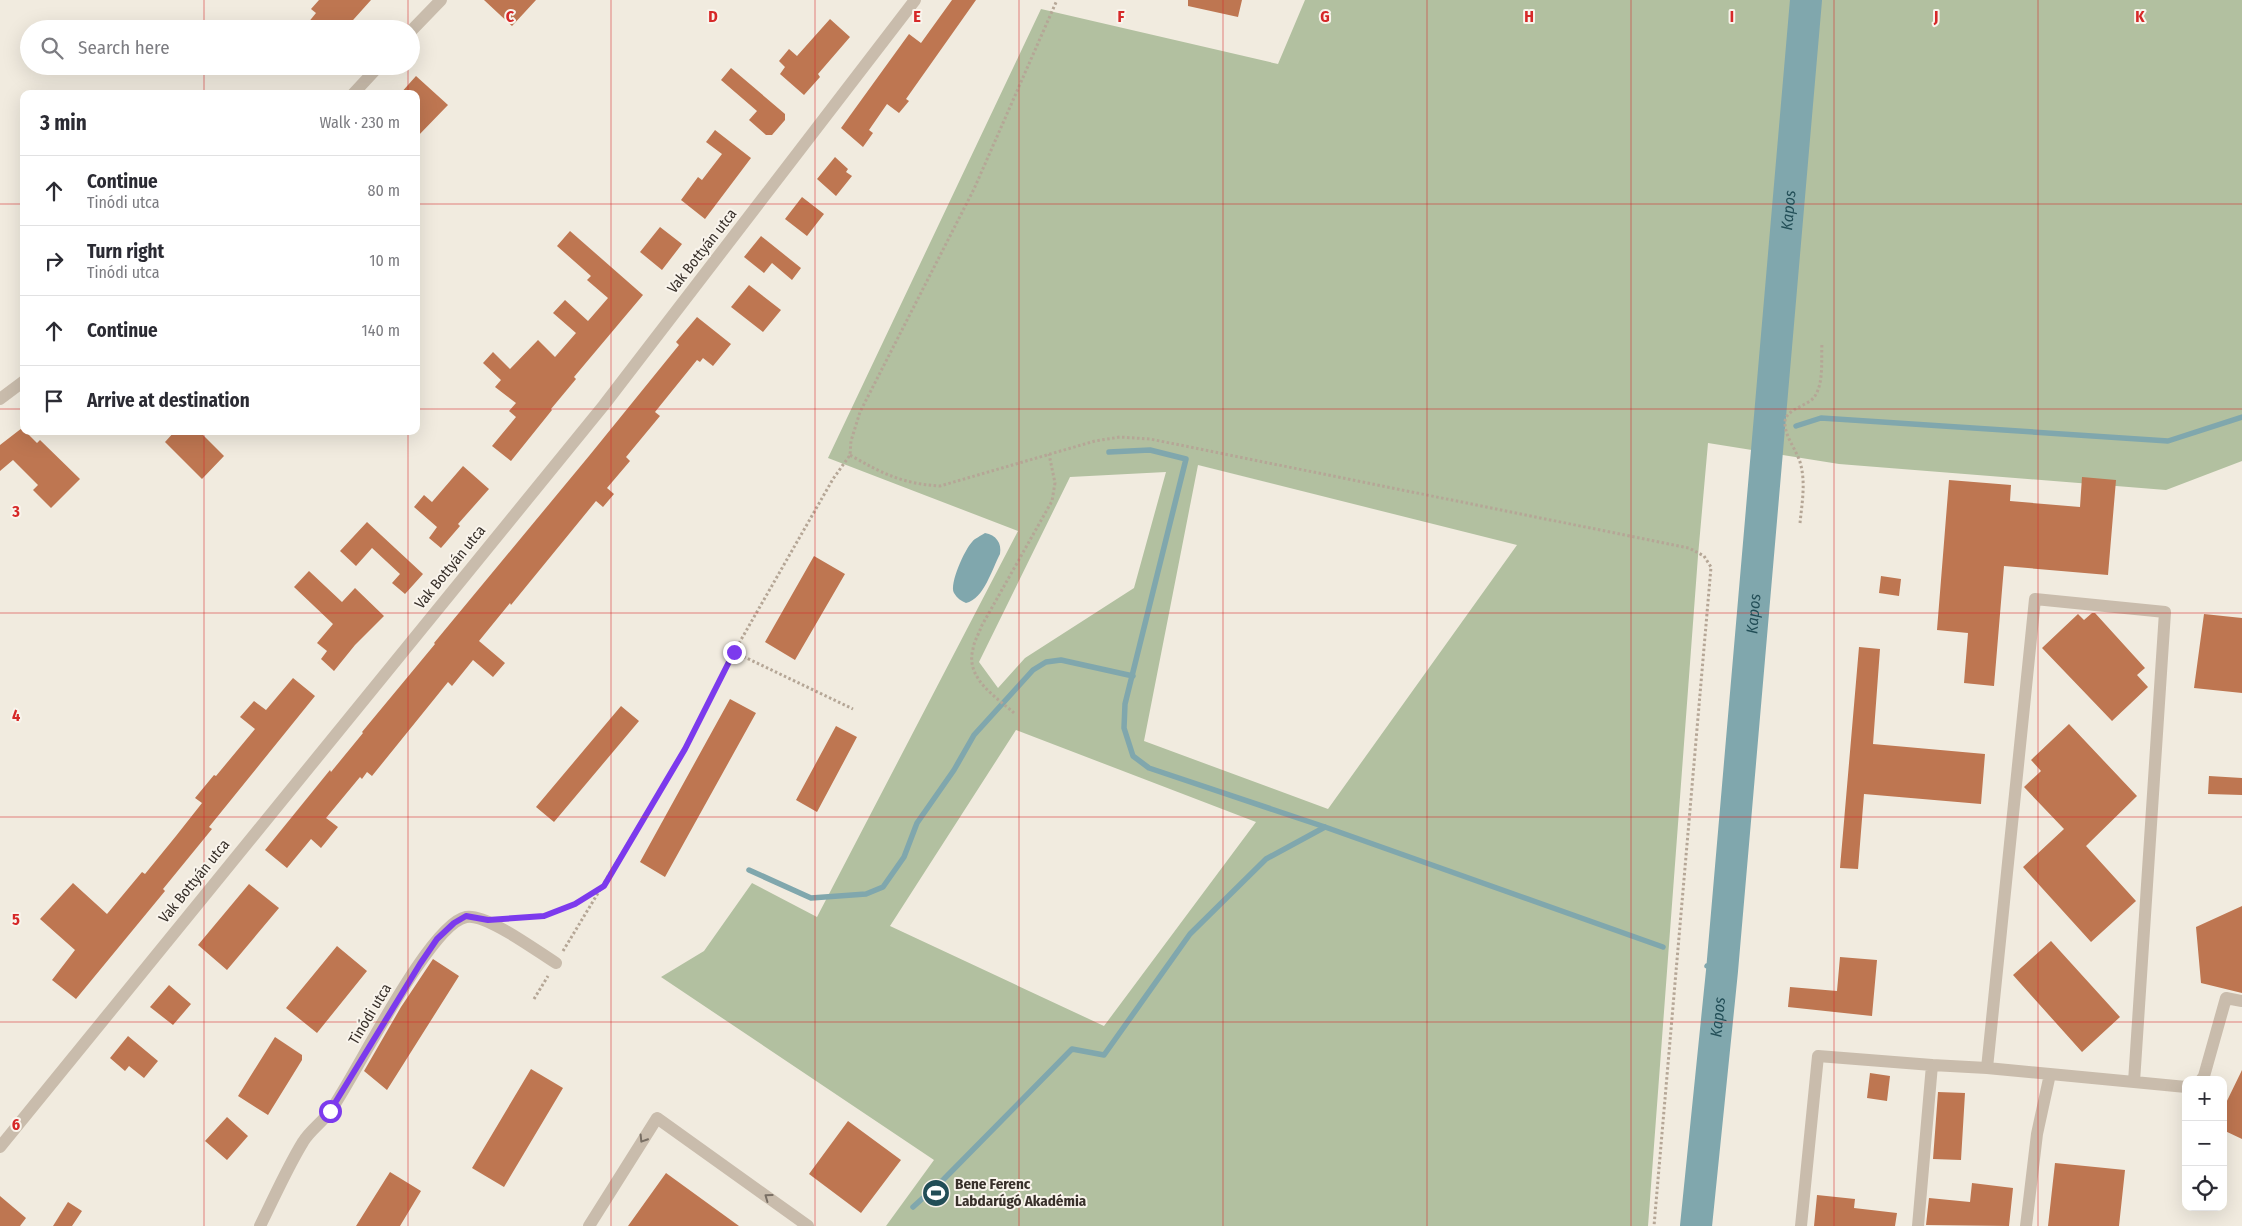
<!DOCTYPE html>
<meta charset="utf-8">
<style>
body{margin:0;font-family:"Fira Sans Condensed",sans-serif;background:#f2f2f3;color:#2b2b33}
.controls{position:absolute;right:15px;bottom:15px;display:grid;overflow:hidden;border-radius:10px;box-shadow:0 5px 20px #0002}
.controls button{width:45px;height:45px;display:grid;place-items:center;padding:0;border:0;border-bottom:1px solid #e1e1e2;background:#fff;color:#2b2b33;font:25px sans-serif}
.stop{position:absolute;width:15px;height:15px;margin:-11px;border:4px solid #7c3aed;border-radius:50%;background:#fff}
.stop.end{background:#7c3aed;border-color:#fff;box-shadow:0 1px 5px #0008}
.list{margin:0;padding:0;list-style:none}
h2{display:flex;justify-content:space-between;align-items:center;height:65px;margin:0;padding:0 20px;font-size:21px}
h2 small{font-size:16px;font-weight:400;color:#7c7c81}
.list li{display:grid;grid-template-columns:32px 1fr auto;gap:15px;align-items:center;box-sizing:border-box;height:70px;padding:0 20px;border-top:1px solid #e1e1e2}
.list b{display:block;font-size:19px;white-space:nowrap}
.list p{margin:0;font-size:16px;white-space:nowrap;color:#7c7c81}
.list em{font-size:16px;font-style:normal;color:#7c7c81}
.icon{flex:none;width:28px;height:28px;fill:none;stroke:currentColor;stroke-width:2;stroke-linecap:round;stroke-linejoin:round}
.map{position:relative;flex:none;width:2242px;height:1226px;overflow:hidden}
.search{position:absolute;background:#fff;box-shadow:0 5px 20px #0002;left:20px;top:20px;width:400px;height:55px;display:flex;align-items:center;gap:12px;box-sizing:border-box;padding:0 18px;border-radius:28px;color:#7c7c81;font-size:19px}
.panel{position:absolute;background:#fff;box-shadow:0 5px 20px #0002;left:20px;top:90px;width:400px;height:345px;border-radius:10px}
.map>svg:first-child{display:block}
</style>
<div class="map">
<svg width="2242" height="1226" viewBox="0 0 2242 1226">
<rect width="100%" height="100%" fill="#f1ebdf"/>
<path fill="#b2c0a0" fill-rule="evenodd" d="M 1305,0 L 2242,0 L 2242,461 L 2166,490 L 1839,464 L 1708,443 L 1698,556 L 1648,1226 L 886,1226 L 934,1160 L 661,977 L 704,951 L 752,883 L 817,917 L 1018,531 L 828,458 L 1041,9 L 1278,64 ZM 1198,465 L 1517,545 L 1328,809 L 1144,741 ZM 1166,472 L 1134,588 L 1025,658 L 998,688 L 979,662 L 1070,477 ZM 1016,730 L 1256,822 L 1104,1026 L 890,926 Z"/>
<path fill="#80a7ad" d="M 985,533 C 996,535 1002,543 1000,554 C 992,569 984,599 966,603 C 961,601 957,598 954,593 C 949,584 965,549 972,542 C 975,538 981,536 985,533 Z"/>
<g fill="none" stroke-linecap="round" stroke-linejoin="round">
<path stroke="#80a7ad" stroke-width="5.5" d="M 1796,426 L 1821,418 L 2168,441 L 2242,417
M 1768,431 L 1778,431
M 1109,452 L 1150,450 L 1186,459 L 1125,704 L 1124,728 L 1133,756 L 1149,768 L 1325,827 L 1663,947
M 749,870 L 811,898 L 866,894 L 883,887 L 904,857 L 917,823 L 954,770 L 974,735 L 1033,670 L 1046,662 L 1061,660 L 1133,676
M 1707,966 L 1722,971
M 913,1207 L 944,1179 L 1072,1049 L 1104,1055 L 1190,934 L 1266,859 L 1325,827"/>
<path stroke="#80a7ad" stroke-width="32" id="s1" d="M 1696,1226 L 1722,971 L 1806,0"/>
</g>
<path fill="#be7651" d="M 319,0 L 371,0 L 345,29 L 303,29 L 316,13 L 311,9 Z
M 484,0 L 536,0 L 512,26 Z
M 952,0 L 976,0 L 906,99 L 909,101 L 899,113 L 887,104 L 869,130 L 873,133 L 863,147 L 841,128 L 909,34 L 921,43 Z
M 1188,0 L 1242,0 L 1238,17 L 1188,6 Z
M 830,19 L 850,37 L 818,74 L 820,77 L 804,95 L 780,74 L 785,67 L 779,61 L 789,49 L 797,56 Z
M 731,68 L 785,114 L 785,120 L 772,135 L 766,135 L 749,120 L 757,111 L 721,80 Z
M 416,76 L 448,105 L 416,138 L 416,94 L 400,94 Z
M 715,130 L 751,158 L 705,219 L 681,200 L 698,177 L 702,180 L 722,154 L 706,142 Z
M 835,157 L 848,169 L 846,172 L 852,176 L 836,196 L 817,179 Z
M 802,197 L 824,214 L 807,236 L 785,219 Z
M 660,227 L 682,244 L 662,270 L 640,252 Z
M 570,231 L 643,295 L 574,377 L 576,379 L 551,409 L 552,410 L 511,461 L 492,446 L 516,417 L 509,411 L 516,403 L 495,387 L 501,380 L 483,363 L 493,352 L 510,369 L 538,340 L 555,357 L 576,333 L 553,313 L 565,300 L 588,321 L 608,298 L 587,280 L 591,276 L 557,246 Z
M 761,236 L 801,268 L 792,280 L 772,263 L 764,273 L 744,257 Z
M 749,285 L 781,310 L 763,332 L 731,307 Z
M 697,317 L 731,344 L 713,366 L 703,358 L 700,362 L 697,360 L 655,412 L 660,416 L 626,457 L 630,461 L 607,488 L 614,494 L 603,507 L 596,501 L 511,605 L 510,603 L 479,641 L 505,663 L 493,677 L 473,660 L 452,686 L 448,682 L 372,776 L 367,772 L 362,779 L 360,777 L 326,818 L 338,827 L 321,848 L 311,839 L 287,868 L 265,850 L 330,770 L 331,772 L 363,733 L 362,732 L 435,644 L 434,643 L 589,456 L 679,345 L 676,342 Z
M 22,428 L 37,443 L 40,440 L 80,479 L 51,508 L 33,490 L 38,485 L 13,460 L 0,471 L 0,445 Z
M 175,431 L 199,431 L 224,456 L 202,479 L 165,442 Z
M 463,466 L 489,489 L 458,524 L 460,526 L 441,548 L 429,538 L 437,527 L 414,507 L 424,495 L 432,502 Z
M 2082,477 L 2116,480 L 2108,575 L 2004,566 L 1994,686 L 1964,683 L 1968,633 L 1937,630 L 1949,480 L 2011,485 L 2010,501 L 2080,507 Z
M 367,522 L 423,574 L 405,594 L 392,583 L 400,574 L 372,548 L 356,566 L 340,551 Z
M 814,556 L 845,574 L 795,660 L 765,642 Z
M 309,571 L 342,602 L 355,588 L 384,616 L 355,645 L 334,671 L 321,659 L 327,651 L 317,643 L 333,624 L 294,587 Z
M 1881,576 L 1901,579 L 1899,596 L 1879,593 Z
M 2092,613 L 2095,613 L 2145,668 L 2137,675 L 2148,687 L 2112,721 L 2042,648 L 2078,614 L 2084,620 Z
M 2204,614 L 2242,618 L 2242,693 L 2194,688 Z
M 1859,647 L 1880,649 L 1873,744 L 1985,754 L 1981,804 L 1864,794 L 1858,869 L 1840,868 Z
M 293,678 L 315,696 L 209,827 L 212,829 L 163,889 L 165,891 L 76,999 L 52,980 L 75,950 L 40,919 L 73,883 L 107,914 L 142,872 L 145,874 L 176,836 L 202,803 L 195,798 L 214,775 L 216,776 L 255,729 L 240,717 L 254,701 L 266,710 Z
M 730,699 L 756,713 L 665,877 L 640,862 Z
M 621,706 L 639,721 L 554,822 L 536,807 Z
M 2069,724 L 2137,796 L 2086,846 L 2136,901 L 2091,942 L 2023,867 L 2064,829 L 2024,787 L 2041,771 L 2031,760 Z
M 836,726 L 857,737 L 817,812 L 796,800 Z
M 2209,776 L 2242,778 L 2242,795 L 2208,794 Z
M 249,884 L 279,908 L 227,970 L 198,945 Z
M 2242,906 L 2242,993 L 2201,983 L 2196,927 Z
M 2051,941 L 2120,1017 L 2082,1052 L 2013,975 Z
M 337,946 L 367,971 L 317,1033 L 286,1008 Z
M 1840,957 L 1877,960 L 1872,1016 L 1788,1007 L 1790,987 L 1837,991 Z
M 433,959 L 459,976 L 387,1090 L 364,1071 L 401,1007 Z
M 169,985 L 191,1004 L 173,1025 L 150,1007 Z
M 128,1036 L 158,1061 L 144,1078 L 129,1066 L 125,1071 L 110,1058 Z
M 275,1037 L 302,1055 L 302,1060 L 268,1115 L 238,1096 Z
M 531,1069 L 563,1088 L 504,1187 L 472,1168 Z
M 2242,1070 L 2242,1139 L 2223,1130 L 2223,1109 Z
M 1870,1073 L 1890,1076 L 1887,1101 L 1867,1098 Z
M 1938,1092 L 1965,1093 L 1961,1160 L 1933,1159 Z
M 227,1117 L 248,1136 L 227,1160 L 205,1141 Z
M 848,1121 L 901,1160 L 861,1213 L 809,1174 Z
M 2055,1163 L 2125,1170 L 2119,1226 L 2048,1226 Z
M 390,1172 L 421,1191 L 400,1226 L 356,1226 Z
M 666,1173 L 739,1226 L 628,1226 Z
M 1972,1183 L 2013,1188 L 2009,1226 L 1926,1225 L 1929,1198 L 1970,1202 Z
M 1817,1195 L 1855,1199 L 1854,1208 L 1897,1213 L 1895,1226 L 1814,1226 Z
M 0,1196 L 26,1218 L 20,1226 L 0,1226 Z
M 68,1202 L 82,1211 L 72,1226 L 53,1226 Z"/>
<g fill="none" stroke-linecap="round" stroke-linejoin="round">
<path stroke="#b5a696" stroke-width="3" stroke-dasharray="2.5 2.5" stroke-linecap="butt" d="M 850,455 C 881,473 903,484 940,486 L 1095,441 L 1120,437 L 1150,439 L 1689,548 L 1704,556 L 1711,567 L 1654,1226
M 1800,523 C 1802,503 1806,482 1800,462 C 1796,449 1785,437 1785,423 C 1784,409 1809,406 1815,396 C 1824,382 1821,359 1822,343
M 734,652 L 833,479 L 850,455 L 851,441 L 860,412 L 974,189 L 1057,0
M 1014,713 C 995,696 965,678 973,649 C 974,641 979,634 981,627 L 1052,501 L 1055,483 L 1049,454
M 516,918 L 544,916 L 575,904 L 602,887
M 563,951 L 685,749 L 734,652 L 853,709
M 534,999 L 548,976"/>
<path stroke="#c9bcac" stroke-width="12" d="M 411,31 L 441,0
M 353,94 L 379,66
M 0,399 L 24,381
M 1932,1065 L 1987,1068 L 2134,1082 L 2165,612 L 2035,599 L 1987,1068
M 2201,1080 L 2204,1076 L 2226,998 L 2242,1001
M 2134,1082 L 2186,1087
M 0,1147 L 604,405 L 915,0
M 260,1226 C 274,1198 287,1168 303,1142 C 310,1130 323,1122 331,1110 C 356,1075 429,924 466,917 C 486,913 538,952 556,963
M 589,1226 L 657,1118 L 808,1226
M 1801,1226 L 1818,1056 L 1932,1065 L 1918,1226
M 2026,1226 L 2037,1134 L 2050,1074"/>
</g>
<defs><path id="oneway-chevron" d="M-2-3.5L2.5 0L-2 3.5" fill="none" stroke-width="1.6" stroke-linecap="round" stroke-linejoin="round" transform="scale(1.25)"/></defs>
<g stroke="#796f64">
<use href="#oneway-chevron" transform="translate(643 1139) rotate(122)"/>
<use href="#oneway-chevron" transform="translate(768 1197) rotate(-144)"/>
</g>
<g fill="none" stroke-linecap="round" stroke-linejoin="round">
<path stroke="#7c3aed" stroke-width="6" d="M 330,1111 L 420,964 L 437,939 L 454,923 L 466,916 L 488,920 L 544,916 L 575,904 L 604,886 L 685,749 L 734,652"/>
</g>
<path fill="none" stroke="#d62828" stroke-width="1" stroke-opacity="0.55" d="M 204,0 L 204,29M 408,0 L 408,29M 611,0 L 611,1226M 815,0 L 815,1226M 1019,0 L 1019,1226M 1223,0 L 1223,1226M 1427,0 L 1427,1226M 1631,0 L 1631,1226M 1834,0 L 1834,1226M 2038,0 L 2038,1226M 204,66 L 204,94M 408,66 L 408,94M 0,204 L 24,204M 416,204 L 2242,204M 0,409 L 24,409M 416,409 L 2242,409M 204,431 L 204,1226M 408,431 L 408,1226M 0,613 L 2242,613M 0,817 L 2242,817M 0,1022 L 2242,1022"/>
<defs>
<g id="stadium-disc" transform="scale(1.4375)"><circle r="9.5" fill="#224e57" stroke="#f9f4ec"/><path d="M0-5a6.5 5 0 1 0 0 10a6.5 5 0 1 0 0-10ZM-3.5-1.8h7v3.6h-7Z" fill="#fff"/></g>
</defs>
<g fill-rule="evenodd">
<use href="#stadium-disc" x="936" y="1193"/>
</g>
<g text-anchor="middle" dominant-baseline="central" stroke-width="4" stroke-linejoin="round" paint-order="stroke">
<g font-size="15" fill="#38302a" stroke="#f9f4ec">
<text transform="translate(702 251) rotate(-52)">Vak Bottyán utca</text>
<text transform="translate(450 567) rotate(-51)">Vak Bottyán utca</text>
<text transform="translate(194 881) rotate(-51)">Vak Bottyán utca</text>
<text transform="translate(370 1014) rotate(-59)">Tinódi utca</text>
</g>
<g font-size="15" font-weight="bold" fill="#38302a" stroke="#f9f4ec" text-anchor="start">
<text x="955" y="1184">Bene Ferenc<tspan x="955" dy="17">Labdarúgó Akadémia</tspan></text>
</g>
<g font-size="16" font-style="italic" fill="#224e57" stroke="#f9f4ec">
<text stroke="none"><textPath href="#s1" startOffset="1020">Kapos</textPath></text>
<text stroke="none"><textPath href="#s1" startOffset="615">Kapos</textPath></text>
<text stroke="none"><textPath href="#s1" startOffset="210">Kapos</textPath></text>
</g>
</g>
<g font-size="16" text-anchor="middle" font-weight="bold" fill="#d62828" stroke="#f9f4ec" stroke-width="4" stroke-linejoin="round" paint-order="stroke">
<text x="510" y="22">C</text>
<text x="713" y="22">D</text>
<text x="917" y="22">E</text>
<text x="1121" y="22">F</text>
<text x="1325" y="22">G</text>
<text x="1529" y="22">H</text>
<text x="1732" y="22">I</text>
<text x="1936" y="22">J</text>
<text x="2140" y="22">K</text>
<text x="16" y="517">3</text>
<text x="16" y="721">4</text>
<text x="16" y="925">5</text>
<text x="16" y="1130">6</text>
</g>
</svg>
<div class="controls">
<button>+</button>
<button>−</button>
<button><svg class="icon" aria-label="locate" viewBox="0 0 24 24"><circle cx="12" cy="12" r="6"/><path d="M12 2v4M12 18v4M2 12h4M18 12h4"/></svg></button>
</div>
<div class="stop" style="left:330px;top:1111px"></div>
<div class="stop end" style="left:734px;top:652px"></div>
<div class="search"><svg class="icon" aria-label="search" viewBox="0 0 24 24"><circle cx="10" cy="10" r="6"/><path d="M15 15l6 6"/></svg>Search here</div>
<section class="panel">
<h2>3 min<small>Walk · 230 m</small></h2>
<ul class="list">
<li><svg class="icon" aria-label="ahead" viewBox="0 0 24 24"><path d="M12 20V5M6 11l6-6 6 6"/></svg><div><b>Continue</b><p>Tinódi utca</p></div><em>80 m</em></li>
<li><svg class="icon" aria-label="right" viewBox="0 0 24 24"><path d="M7 20v-9h11M14 6l5 5-5 5"/></svg><div><b>Turn right</b><p>Tinódi utca</p></div><em>10 m</em></li>
<li><svg class="icon" aria-label="ahead" viewBox="0 0 24 24"><path d="M12 20V5M6 11l6-6 6 6"/></svg><div><b>Continue</b></div><em>140 m</em></li>
<li><svg class="icon" aria-label="arrive" viewBox="0 0 24 24"><path d="M6 21V4h12l-3 4 3 4H6"/></svg><div><b>Arrive at destination</b></div></li>
</ul>
</section>
</div>
